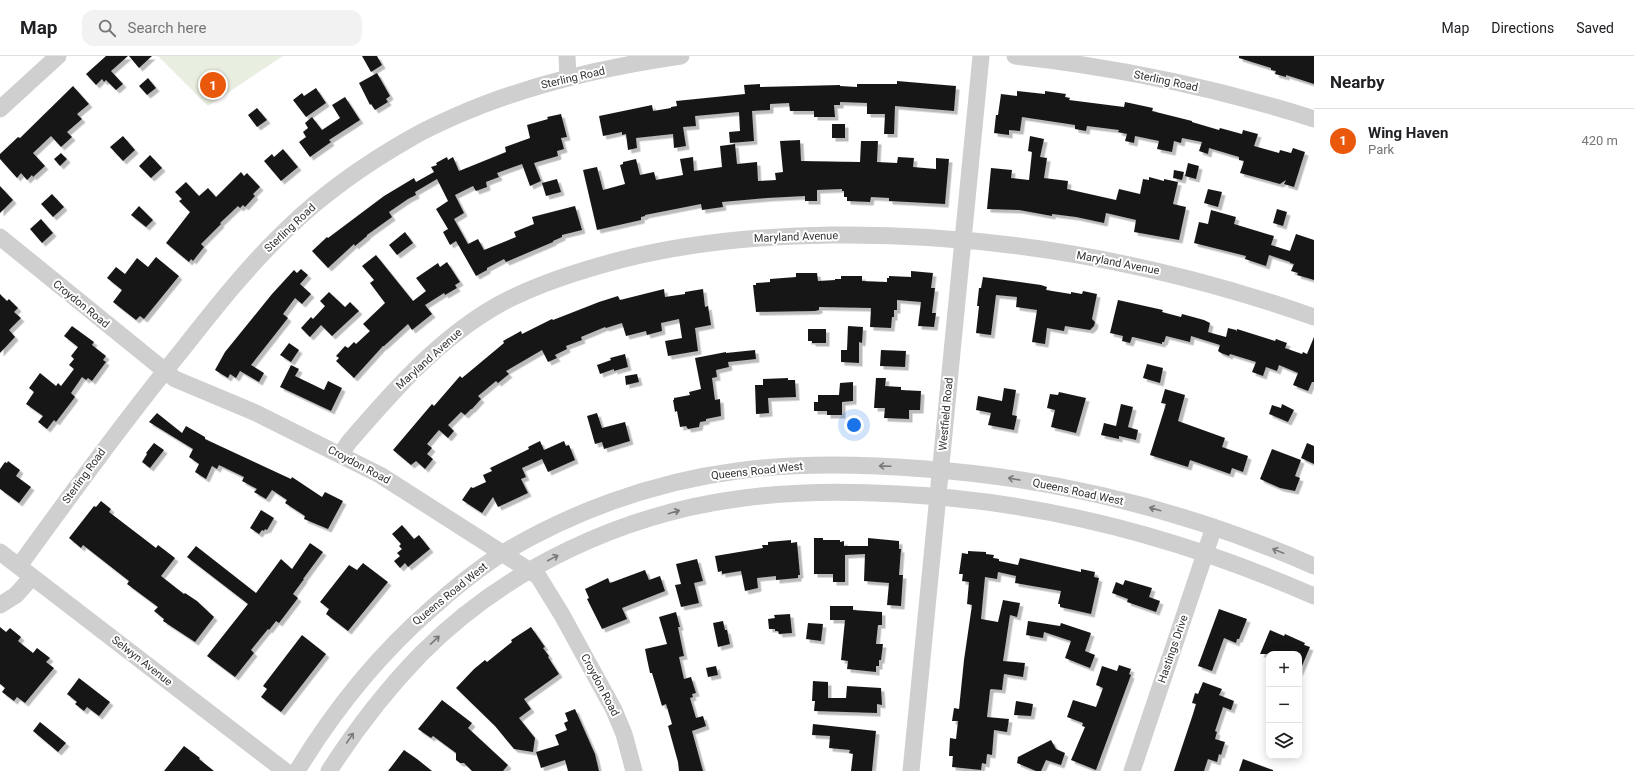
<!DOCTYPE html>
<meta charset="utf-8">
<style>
body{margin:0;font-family:Roboto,sans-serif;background:#f2f2f2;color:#202124}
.controls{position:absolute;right:12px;bottom:12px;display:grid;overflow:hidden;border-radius:8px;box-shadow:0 2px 10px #0003}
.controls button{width:36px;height:36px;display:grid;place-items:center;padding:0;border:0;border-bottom:1px solid #e0e0e0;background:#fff;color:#202124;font:20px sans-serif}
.you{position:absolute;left:854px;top:369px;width:14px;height:14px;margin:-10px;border:3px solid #fff;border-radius:50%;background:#1a73e8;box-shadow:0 0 0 6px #1a73e833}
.badge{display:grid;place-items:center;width:26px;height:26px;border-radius:50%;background:#ea580c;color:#fff;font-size:13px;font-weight:700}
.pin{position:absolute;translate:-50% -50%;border:2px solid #fff;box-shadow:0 1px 4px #0006}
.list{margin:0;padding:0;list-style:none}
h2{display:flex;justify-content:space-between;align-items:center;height:52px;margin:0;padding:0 16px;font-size:17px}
h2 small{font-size:13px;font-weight:400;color:#757577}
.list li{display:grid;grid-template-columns:26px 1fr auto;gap:12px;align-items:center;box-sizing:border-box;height:64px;padding:0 16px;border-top:1px solid #e0e0e0}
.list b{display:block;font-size:15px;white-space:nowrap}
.list p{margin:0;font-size:13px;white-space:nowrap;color:#757577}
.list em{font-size:13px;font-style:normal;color:#757577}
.icon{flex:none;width:22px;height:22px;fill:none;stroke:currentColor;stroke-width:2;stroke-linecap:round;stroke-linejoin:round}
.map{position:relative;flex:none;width:1314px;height:715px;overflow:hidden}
header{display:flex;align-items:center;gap:24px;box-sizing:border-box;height:56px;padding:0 20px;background:#fff;border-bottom:1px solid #e0e0e0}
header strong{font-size:19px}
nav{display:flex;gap:22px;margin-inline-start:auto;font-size:14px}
.search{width:280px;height:36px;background:#f2f2f2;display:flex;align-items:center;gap:10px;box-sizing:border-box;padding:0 14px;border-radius:12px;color:#757577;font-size:15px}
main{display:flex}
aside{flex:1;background:#fff}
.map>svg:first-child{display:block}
</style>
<header>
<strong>Map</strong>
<div class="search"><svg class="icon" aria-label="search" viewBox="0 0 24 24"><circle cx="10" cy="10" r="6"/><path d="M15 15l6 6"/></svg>Search here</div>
<nav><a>Map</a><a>Directions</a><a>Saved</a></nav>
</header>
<main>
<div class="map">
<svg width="1314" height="715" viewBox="0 0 1314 715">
<defs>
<filter id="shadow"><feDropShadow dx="3.5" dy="3.5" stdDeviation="0" flood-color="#0004"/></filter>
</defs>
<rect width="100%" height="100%" fill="#fff"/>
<path fill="#e8efe0" d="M 158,0 L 283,0 L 208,50 Z"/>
<path fill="#191919" filter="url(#shadow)" d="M 106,0 L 128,0 L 111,15 L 123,28 L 116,34 L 106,24 L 104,26 L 102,23 L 96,29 L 86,18 Z
M 129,0 L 152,0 L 139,12 Z
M 362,0 L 377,0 L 382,9 L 371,16 Z
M 1239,0 L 1314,0 L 1314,28 L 1286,19 L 1286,21 L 1275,18 L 1276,15 L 1271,14 L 1271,12 L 1239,2 Z
M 377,17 L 390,40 L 386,43 L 388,46 L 375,54 L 371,48 L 370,49 L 359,27 Z
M 148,22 L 156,32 L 147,39 L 139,30 Z
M 897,25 L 956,30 L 954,55 L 895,50 L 894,78 L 884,78 L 885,58 L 867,58 L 867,47 L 840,46 L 840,49 L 834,49 L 835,61 L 814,61 L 814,55 L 790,55 L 789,47 L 770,48 L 770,54 L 752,55 L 754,85 L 730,87 L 729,76 L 740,75 L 739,56 L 695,60 L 696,70 L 683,71 L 686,90 L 674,92 L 673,78 L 636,82 L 637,92 L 628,94 L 626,78 L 622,79 L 622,76 L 603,80 L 599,60 L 652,49 L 653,55 L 671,52 L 671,51 L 677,50 L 676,45 L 745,38 L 744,29 L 760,28 L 760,31 L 840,29 L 840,30 L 857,31 L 857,28 L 897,28 Z
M 73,30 L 89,48 L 77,58 L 82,63 L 67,76 L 72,81 L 61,91 L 51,80 L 33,97 L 45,110 L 33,121 L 32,119 L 27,124 L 21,117 L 17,122 L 0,103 L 0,98 L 18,81 L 20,82 Z
M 316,32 L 326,47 L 306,61 L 293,44 L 302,37 L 304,40 Z
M 1017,35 L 1045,38 L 1045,35 L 1066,38 L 1065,41 L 1070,42 L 1069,44 L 1124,51 L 1125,46 L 1153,52 L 1152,55 L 1192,65 L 1192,66 L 1219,74 L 1220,72 L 1242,78 L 1243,74 L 1258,78 L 1254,90 L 1279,97 L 1280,94 L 1291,97 L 1293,92 L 1305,96 L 1294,131 L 1284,128 L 1286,124 L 1280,128 L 1240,117 L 1244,105 L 1239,104 L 1239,101 L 1209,92 L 1208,98 L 1199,95 L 1202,86 L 1182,82 L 1181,87 L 1174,85 L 1172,96 L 1157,93 L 1159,85 L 1135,80 L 1134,87 L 1125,85 L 1127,78 L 1118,76 L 1119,74 L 1087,70 L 1086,75 L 1075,73 L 1075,69 L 1022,61 L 1020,75 L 1009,74 L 1009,79 L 994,77 L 996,59 L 998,59 L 1001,38 L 1017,40 Z
M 345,41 L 360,64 L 329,84 L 331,86 L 310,101 L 299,86 L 306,81 L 303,76 L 308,72 L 305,67 L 312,61 L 322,74 L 340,62 L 332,49 Z
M 257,52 L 267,64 L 257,71 L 248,59 Z
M 561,58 L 567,81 L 561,82 L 564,93 L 557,95 L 558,100 L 534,107 L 541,125 L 530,130 L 522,108 L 497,117 L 499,121 L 486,126 L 487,131 L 476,135 L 473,130 L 455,139 L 464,157 L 454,163 L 468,188 L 478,183 L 484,194 L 516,181 L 514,176 L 534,168 L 532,161 L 575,150 L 582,174 L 562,179 L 562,181 L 553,185 L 553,186 L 506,206 L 504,203 L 487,212 L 487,214 L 476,220 L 456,185 L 450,189 L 443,176 L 448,173 L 436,153 L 448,145 L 437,123 L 415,136 L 416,139 L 408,143 L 389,156 L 392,161 L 367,179 L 367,180 L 355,190 L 354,188 L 328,212 L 312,195 L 327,181 L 328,182 L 384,140 L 414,122 L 416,126 L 434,116 L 431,111 L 437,109 L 436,107 L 447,101 L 448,104 L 453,101 L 459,115 L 506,96 L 505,91 L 530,82 L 527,69 L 548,63 L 547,61 Z
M 832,68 L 845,68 L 845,82 L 832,82 Z
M 123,80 L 135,94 L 123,105 L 110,91 Z
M 1030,80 L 1044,83 L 1040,101 L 1047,102 L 1044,122 L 1068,125 L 1067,133 L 1116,144 L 1119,133 L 1140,138 L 1143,123 L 1149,124 L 1149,121 L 1164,125 L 1164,123 L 1178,126 L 1173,148 L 1186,151 L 1179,184 L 1134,176 L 1136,164 L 1106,157 L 1104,167 L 1076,161 L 1052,158 L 1052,160 L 1019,154 L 987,153 L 991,112 L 1012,114 L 1011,122 L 1029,124 L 1032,96 L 1028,95 Z
M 800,84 L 801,105 L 860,106 L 861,85 L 878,85 L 877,106 L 897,107 L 898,101 L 914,102 L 913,111 L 936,113 L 936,102 L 949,103 L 945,148 L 889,145 L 889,142 L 871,141 L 870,146 L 847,145 L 847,141 L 844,141 L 844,135 L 842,135 L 842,133 L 817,134 L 817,145 L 805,145 L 805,140 L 767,142 L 722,146 L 723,151 L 702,154 L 701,148 L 645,159 L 645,160 L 641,161 L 641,164 L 597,174 L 583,114 L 597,111 L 603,134 L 625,128 L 620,109 L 623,108 L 623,106 L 636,103 L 640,119 L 654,116 L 656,124 L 683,119 L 680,103 L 693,101 L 694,115 L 722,111 L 720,90 L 735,88 L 737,108 L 757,106 L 758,125 L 776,124 L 775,117 L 783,116 L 780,85 Z
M 283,93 L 298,111 L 281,125 L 264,105 L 272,98 L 274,101 Z
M 61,97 L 67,103 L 60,110 L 54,103 Z
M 150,99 L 162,112 L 151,122 L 139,110 Z
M 1188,107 L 1199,110 L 1196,123 L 1185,120 Z
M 1174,114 L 1184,116 L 1182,124 L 1173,122 Z
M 241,116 L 244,120 L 247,117 L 260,131 L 253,138 L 255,140 L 245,151 L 243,149 L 240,152 L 238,150 L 220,167 L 221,168 L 201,188 L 204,191 L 193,205 L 191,203 L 189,206 L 166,187 L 190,156 L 179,145 L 182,143 L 175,136 L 186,126 L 199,140 L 208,132 L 216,141 Z
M 557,123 L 561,136 L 546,140 L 542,127 Z
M 0,130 L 13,144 L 0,157 Z
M 1208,133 L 1222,136 L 1218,151 L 1204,147 Z
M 52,138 L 64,151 L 53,161 L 41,148 Z
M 139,150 L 153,164 L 146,171 L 131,159 Z
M 1277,153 L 1287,156 L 1283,170 L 1273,167 Z
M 1211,154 L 1236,161 L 1234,168 L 1274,180 L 1271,189 L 1290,195 L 1296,178 L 1314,184 L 1314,224 L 1297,219 L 1298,217 L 1291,215 L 1294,208 L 1290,207 L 1290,206 L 1269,199 L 1266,210 L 1245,203 L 1246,200 L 1194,187 L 1199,166 L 1208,168 Z
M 41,163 L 53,177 L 42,187 L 30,173 Z
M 405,176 L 413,187 L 397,199 L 389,189 Z
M 376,199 L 413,245 L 426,235 L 416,222 L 438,207 L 440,211 L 447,206 L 460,226 L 455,229 L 457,232 L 445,239 L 444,237 L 425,249 L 432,258 L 412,274 L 408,268 L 384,290 L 383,290 L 354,322 L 336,305 L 339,302 L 336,300 L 345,290 L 348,292 L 354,286 L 356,288 L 370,275 L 363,268 L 385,247 L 370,227 L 374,224 L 362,210 Z
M 156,201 L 179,220 L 144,263 L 140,260 L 136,264 L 113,246 L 122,234 L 107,222 L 116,211 L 125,218 L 137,202 L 148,211 Z
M 301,213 L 308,219 L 300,228 L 311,238 L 302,248 L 295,242 L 283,258 L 288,262 L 251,309 L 264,317 L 259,326 L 240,315 L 236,322 L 230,318 L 228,322 L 215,314 L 225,296 L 272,238 L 294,214 L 297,217 Z
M 911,215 L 933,217 L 931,232 L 935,232 L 932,257 L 936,257 L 934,271 L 918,270 L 921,246 L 897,244 L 897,254 L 894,254 L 894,261 L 892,261 L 891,272 L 870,271 L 871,252 L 819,251 L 819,254 L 815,255 L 756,256 L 753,229 L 756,229 L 756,227 L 770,226 L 770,223 L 796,221 L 796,217 L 817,217 L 818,225 L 835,224 L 835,223 L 841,223 L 841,220 L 862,220 L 862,225 L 887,226 L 887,222 L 889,222 L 889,220 L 911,221 Z
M 983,221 L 1041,229 L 1047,231 L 1046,234 L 1071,238 L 1071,236 L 1082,238 L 1083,235 L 1097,238 L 1092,263 L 1095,266 L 1094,270 L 1090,274 L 1065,270 L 1064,275 L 1047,272 L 1045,288 L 1032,286 L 1037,254 L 1016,251 L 1017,241 L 996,239 L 991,279 L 976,277 L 979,250 L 977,250 L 979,232 L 981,232 Z
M 664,233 L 665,241 L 685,238 L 685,236 L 703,233 L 705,251 L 708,250 L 711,269 L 695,272 L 698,295 L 668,300 L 665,285 L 682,282 L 679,263 L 661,267 L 662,275 L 647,279 L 646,275 L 626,280 L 622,267 L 606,272 L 605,271 L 581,281 L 582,284 L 566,290 L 567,293 L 555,299 L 557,302 L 548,306 L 542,294 L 506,315 L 509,318 L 498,327 L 496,325 L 478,340 L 481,343 L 472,353 L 471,353 L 465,359 L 461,356 L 448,369 L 454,375 L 448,382 L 439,374 L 427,388 L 432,392 L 427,398 L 433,403 L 425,413 L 416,405 L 411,409 L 393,394 L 432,348 L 434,350 L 460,320 L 462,322 L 504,287 L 503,285 L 521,275 L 522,278 L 552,263 L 553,264 L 599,246 L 618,240 L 620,244 Z
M 329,236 L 345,251 L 350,246 L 359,255 L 332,280 L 321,269 L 310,281 L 301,272 L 311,261 L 313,263 L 325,250 L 320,245 Z
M 0,238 L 7,245 L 9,243 L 18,252 L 14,256 L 21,262 L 9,274 L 15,281 L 0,297 Z
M 1118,244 L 1163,254 L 1162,256 L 1181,261 L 1182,258 L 1204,264 L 1210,267 L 1208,276 L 1226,281 L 1228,272 L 1236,274 L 1236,276 L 1237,273 L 1275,285 L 1276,283 L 1287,287 L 1285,292 L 1302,298 L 1303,296 L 1307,298 L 1314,281 L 1314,326 L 1312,326 L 1308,335 L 1293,329 L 1298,317 L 1279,309 L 1277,315 L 1266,311 L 1263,320 L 1252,316 L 1256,306 L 1230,298 L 1229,300 L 1221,297 L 1218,295 L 1220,289 L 1191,280 L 1190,286 L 1166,280 L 1164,286 L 1162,286 L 1162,288 L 1133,281 L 1132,281 L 1130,287 L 1122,285 L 1123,280 L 1110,277 Z
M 72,270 L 94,286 L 92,289 L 106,300 L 103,304 L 106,306 L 92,325 L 88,322 L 86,324 L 82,321 L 71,337 L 75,341 L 56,366 L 54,364 L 47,373 L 38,366 L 43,360 L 26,348 L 34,336 L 29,332 L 40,317 L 56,330 L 58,327 L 61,330 L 74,313 L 69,309 L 74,303 L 71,300 L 78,291 L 64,280 Z
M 848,270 L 863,271 L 862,287 L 859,286 L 859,307 L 841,306 L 841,294 L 847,294 Z
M 808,273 L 826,273 L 826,287 L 812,287 L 812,285 L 808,285 Z
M 289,287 L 299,294 L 291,306 L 280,299 Z
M 755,294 L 756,303 L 728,306 L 729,311 L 716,314 L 717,321 L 712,322 L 715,344 L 720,343 L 721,360 L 706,363 L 706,365 L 700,366 L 699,371 L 688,373 L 686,370 L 680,371 L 677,355 L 675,356 L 673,344 L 674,344 L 674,342 L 690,339 L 689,336 L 701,333 L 695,302 L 726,296 L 726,297 Z
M 881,294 L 906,295 L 905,311 L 880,310 Z
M 625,298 L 628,311 L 614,315 L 614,313 L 600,318 L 597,309 L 611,304 L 610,302 Z
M 1147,308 L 1163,312 L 1160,327 L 1143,322 Z
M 291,309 L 299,313 L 295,320 L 324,334 L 328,325 L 342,332 L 331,355 L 280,331 Z
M 637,318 L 639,326 L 626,329 L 625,320 Z
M 788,322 L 788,324 L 795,324 L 796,341 L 768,342 L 769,357 L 756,358 L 755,329 L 763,329 L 763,323 Z
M 876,322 L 886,322 L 885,330 L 901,331 L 901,334 L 921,335 L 920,354 L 909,354 L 909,363 L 884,362 L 885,352 L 874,352 Z
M 853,326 L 853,345 L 842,346 L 842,359 L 827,359 L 827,355 L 814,355 L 814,346 L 818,346 L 818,339 L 839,339 L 840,327 Z
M 1004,332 L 1016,334 L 1012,359 L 1017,360 L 1014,374 L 988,369 L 991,357 L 976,354 L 978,340 L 1002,345 Z
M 1165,333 L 1185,339 L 1178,365 L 1225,382 L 1222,391 L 1248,400 L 1243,416 L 1232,412 L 1230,418 L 1190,404 L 1188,411 L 1150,399 L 1166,348 L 1161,347 Z
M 1059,336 L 1086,342 L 1076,377 L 1051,371 L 1055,354 L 1047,352 L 1050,338 L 1058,339 Z
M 1121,348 L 1133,351 L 1128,371 L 1138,374 L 1136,384 L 1119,380 L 1119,383 L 1101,379 L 1104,367 L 1116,370 Z
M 1282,348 L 1294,354 L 1288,366 L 1269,358 L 1272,349 L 1281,352 Z
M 157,357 L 182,377 L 186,370 L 205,381 L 205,383 L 291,423 L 292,421 L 322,441 L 325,436 L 343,445 L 328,473 L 304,463 L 305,460 L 285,447 L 287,444 L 272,434 L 266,443 L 254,436 L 257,433 L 242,425 L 244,421 L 219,409 L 217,413 L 212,410 L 206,423 L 195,416 L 199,408 L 189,401 L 193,393 L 149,366 Z
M 597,357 L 602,372 L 625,366 L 630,385 L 604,393 L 602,386 L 595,388 L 587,360 Z
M 540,385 L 544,394 L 564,385 L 566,390 L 569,389 L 575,404 L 548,416 L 542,403 L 522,412 L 526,421 L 521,423 L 528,437 L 498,451 L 493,441 L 482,457 L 462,444 L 471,431 L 473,432 L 486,426 L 483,419 L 492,415 L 490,412 L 529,393 L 528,391 Z
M 154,387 L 164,394 L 150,412 L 142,406 L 147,398 L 146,397 Z
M 1307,387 L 1314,390 L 1314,408 L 1301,402 Z
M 1272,393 L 1301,404 L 1295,420 L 1300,422 L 1295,435 L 1280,432 L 1260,423 Z
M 8,405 L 20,414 L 16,420 L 31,431 L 19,447 L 0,433 L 0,413 L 5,406 L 7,407 Z
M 101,445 L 111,453 L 109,456 L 143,482 L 156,492 L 158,489 L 175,502 L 161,520 L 184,538 L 185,537 L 197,545 L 214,561 L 195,586 L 163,565 L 164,563 L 154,555 L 158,551 L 127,528 L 129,525 L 83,489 L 81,492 L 69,482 L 94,450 L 96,451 Z
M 261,454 L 274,462 L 267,474 L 265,473 L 264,475 L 262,474 L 259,478 L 250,472 Z
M 402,469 L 414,483 L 419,479 L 430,493 L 408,511 L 405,507 L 400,512 L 394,505 L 400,500 L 397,497 L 402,493 L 399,490 L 401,488 L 392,478 Z
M 814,482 L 823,482 L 823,484 L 840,484 L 840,486 L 844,485 L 844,490 L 868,490 L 868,482 L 899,485 L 899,493 L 901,493 L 899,519 L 903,519 L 901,550 L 887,549 L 889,527 L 864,525 L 865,498 L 845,499 L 845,526 L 833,526 L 833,518 L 814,518 Z
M 791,484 L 791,487 L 797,486 L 800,519 L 798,519 L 798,522 L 776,524 L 776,520 L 757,522 L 758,532 L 745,535 L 741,515 L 722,518 L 722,515 L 718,516 L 715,500 L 763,492 L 762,489 L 768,489 L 768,486 Z
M 310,487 L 323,496 L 303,523 L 304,523 L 293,538 L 298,542 L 279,567 L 276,565 L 269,574 L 268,573 L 251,594 L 254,597 L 235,621 L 207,600 L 248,548 L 187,501 L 196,490 L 256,537 L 281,503 L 292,513 Z
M 968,495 L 986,496 L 986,498 L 994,499 L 993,502 L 999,503 L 999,505 L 1018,509 L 1020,502 L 1081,516 L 1081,513 L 1095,516 L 1094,521 L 1099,522 L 1091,558 L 1060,551 L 1060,548 L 1058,548 L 1061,535 L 1015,527 L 1016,520 L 998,516 L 997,523 L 985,521 L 981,563 L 998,566 L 1003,544 L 1020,547 L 1017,561 L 1010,559 L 1003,605 L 1025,607 L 1023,621 L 1004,618 L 1002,634 L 991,633 L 990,634 L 987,661 L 1009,663 L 1007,676 L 994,674 L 992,699 L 987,698 L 986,708 L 982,707 L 981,714 L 952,711 L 953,700 L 949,700 L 950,682 L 956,683 L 958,665 L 952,665 L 954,652 L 959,653 L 964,604 L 972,549 L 967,548 L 969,526 L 962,525 L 963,518 L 959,518 L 962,497 L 968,498 Z
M 697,503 L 703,525 L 694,527 L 699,547 L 681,551 L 675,529 L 681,528 L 676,508 Z
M 363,507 L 388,526 L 348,575 L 326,558 L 329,553 L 320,546 L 349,509 L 357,514 Z
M 645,514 L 649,524 L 660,520 L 665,535 L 622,552 L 627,563 L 602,573 L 587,543 L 589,542 L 585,533 L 608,522 L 610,527 Z
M 1125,524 L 1152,532 L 1149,541 L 1160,545 L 1156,556 L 1127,546 L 1128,543 L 1112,537 L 1116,526 L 1123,529 Z
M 830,550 L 853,550 L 853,554 L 882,556 L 882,569 L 878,569 L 876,588 L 883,588 L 881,604 L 879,604 L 879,610 L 876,610 L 876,616 L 847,613 L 848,605 L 841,604 L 845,564 L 830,564 Z
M 1219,553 L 1247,563 L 1239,583 L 1237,583 L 1236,587 L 1224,582 L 1212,615 L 1198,610 Z
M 676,556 L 680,571 L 678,571 L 684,600 L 679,601 L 684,623 L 691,621 L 696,637 L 692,638 L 693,641 L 690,642 L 696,662 L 703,660 L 706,670 L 692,675 L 703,715 L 679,715 L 678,706 L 668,670 L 672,668 L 666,648 L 662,650 L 652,617 L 650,617 L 647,603 L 645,593 L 667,588 L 659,561 Z
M 790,558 L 792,577 L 779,578 L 778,575 L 775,575 L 775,573 L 769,573 L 768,563 L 775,562 L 774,559 Z
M 723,565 L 725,574 L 727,574 L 730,588 L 718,591 L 713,567 Z
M 1028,565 L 1060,570 L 1061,567 L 1091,577 L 1085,595 L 1095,599 L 1090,612 L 1065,602 L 1071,585 L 1044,576 L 1043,582 L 1026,579 Z
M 808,567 L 823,568 L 821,585 L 806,583 Z
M 0,571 L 6,576 L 10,572 L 21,581 L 18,585 L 33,597 L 37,592 L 50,602 L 46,606 L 54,612 L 25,647 L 17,641 L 14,645 L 2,636 L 5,632 L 0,628 Z
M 531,571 L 545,591 L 543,592 L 549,600 L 548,601 L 559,618 L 524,643 L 531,653 L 519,662 L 535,682 L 533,696 L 514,693 L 495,670 L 456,632 L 474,613 L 485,604 L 487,606 L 512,586 L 511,584 Z
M 1270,574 L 1284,580 L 1285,578 L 1305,587 L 1304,589 L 1310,591 L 1299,617 L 1299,598 L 1260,598 Z
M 302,579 L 326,598 L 281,656 L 261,641 L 267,633 L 263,630 Z
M 1119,609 L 1131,613 L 1129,618 L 1131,619 L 1096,714 L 1071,704 L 1085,671 L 1082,670 L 1083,667 L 1067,661 L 1073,644 L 1096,651 L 1103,632 L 1096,629 L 1102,610 L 1117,615 Z
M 716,610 L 718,619 L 708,621 L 706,612 Z
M 79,622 L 110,646 L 99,660 L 87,651 L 84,655 L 75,648 L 77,646 L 67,638 Z
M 813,625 L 828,626 L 828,642 L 846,642 L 847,630 L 881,632 L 882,649 L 877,648 L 877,657 L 814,655 L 815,645 L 812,645 Z
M 1203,626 L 1222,633 L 1219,639 L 1234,645 L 1231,654 L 1223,651 L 1215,675 L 1217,676 L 1215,683 L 1225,686 L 1221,699 L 1219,698 L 1217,706 L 1208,703 L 1204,715 L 1174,715 L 1193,658 L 1196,648 L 1192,647 L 1195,637 L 1198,638 Z
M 442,644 L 472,667 L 468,672 L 508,709 L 503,715 L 472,715 L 464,707 L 460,707 L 456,704 L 456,697 L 433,680 L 431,682 L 418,673 Z
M 1016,645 L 1033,648 L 1031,660 L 1014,659 Z
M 575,653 L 595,698 L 599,715 L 568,715 L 565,704 L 541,712 L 536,696 L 559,689 L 555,679 L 567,674 L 564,667 L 568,665 L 565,657 Z
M 40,666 L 66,687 L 58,696 L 33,675 Z
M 813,668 L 876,675 L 872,715 L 851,715 L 853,698 L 849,697 L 850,694 L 829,692 L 830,680 L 812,679 Z
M 1051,684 L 1056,693 L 1065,697 L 1061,709 L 1046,704 L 1041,715 L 1036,715 L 1017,707 L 1018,701 Z
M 184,690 L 200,702 L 199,703 L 214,715 L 164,715 Z
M 404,694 L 417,703 L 432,715 L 388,715 Z
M 1243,703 L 1273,714 L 1273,715 L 1239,715 Z"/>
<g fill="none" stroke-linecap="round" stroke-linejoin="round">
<path stroke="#cfcfcf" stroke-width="17" d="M 567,0 L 568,22
M 1015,0 C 1116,11 1217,32 1314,63
M 0,53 L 58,0
M 0,181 L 175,323 L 256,357 L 380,419 L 538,520 L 562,559 L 614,654 L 624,678 L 634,715
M 340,399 L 349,386 C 393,335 438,283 498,249 C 536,228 578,215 620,204 C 690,186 761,180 832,179 C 996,177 1160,207 1314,261
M 0,496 L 285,715
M 19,510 C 72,437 125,364 182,294 C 215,252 249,209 288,172 C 324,137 367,107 411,82 C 426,73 442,66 458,59 C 529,28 604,11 681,0
M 0,549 L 16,539 L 32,521
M 297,715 C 335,652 377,600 432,552 C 452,534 473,517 495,502 C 567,457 652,426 737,415 C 799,406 863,408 926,413 C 1059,423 1191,456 1314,510
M 329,715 C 356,673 386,634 421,598 C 506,512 624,457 744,442 C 795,435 847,435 898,438 C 1043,445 1182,482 1314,540
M 911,715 L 981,0
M 1132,715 L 1214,471"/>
</g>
<defs><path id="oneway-shaft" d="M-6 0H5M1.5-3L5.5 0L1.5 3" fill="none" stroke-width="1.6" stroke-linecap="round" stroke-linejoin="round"/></defs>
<g stroke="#797979">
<use href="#oneway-shaft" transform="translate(885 410) rotate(-178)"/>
<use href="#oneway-shaft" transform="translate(1014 423) rotate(-170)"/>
<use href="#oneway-shaft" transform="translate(1155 453) rotate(-164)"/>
<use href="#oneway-shaft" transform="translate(674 456) rotate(-16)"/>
<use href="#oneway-shaft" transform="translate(1278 495) rotate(-158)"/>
<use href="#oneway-shaft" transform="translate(553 502) rotate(-28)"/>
<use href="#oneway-shaft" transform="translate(435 584) rotate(-43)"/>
<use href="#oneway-shaft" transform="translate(350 682) rotate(-56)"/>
</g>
<g text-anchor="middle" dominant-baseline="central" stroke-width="4" stroke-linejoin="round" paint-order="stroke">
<g font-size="11" fill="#323232" stroke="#fff">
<text transform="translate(573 22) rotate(-13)">Sterling Road</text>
<text transform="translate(1166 25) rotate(12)">Sterling Road</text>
<text transform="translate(290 172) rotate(-43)">Sterling Road</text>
<text transform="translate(796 181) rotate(-2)">Maryland Avenue</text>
<text transform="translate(1118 207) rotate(11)">Maryland Avenue</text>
<text transform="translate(81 248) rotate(39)">Croydon Road</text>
<text transform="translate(429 303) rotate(-42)">Maryland Avenue</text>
<text transform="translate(946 358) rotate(-85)">Westfield Road</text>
<text transform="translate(359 409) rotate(28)">Croydon Road</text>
<text transform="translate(757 415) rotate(-6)">Queens Road West</text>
<text transform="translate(84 420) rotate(-54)">Sterling Road</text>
<text transform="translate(1078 436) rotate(12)">Queens Road West</text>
<text transform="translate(450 538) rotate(-39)">Queens Road West</text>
<text transform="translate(1173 593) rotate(-71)">Hastings Drive</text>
<text transform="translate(142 605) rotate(38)">Selwyn Avenue</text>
<text transform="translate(600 629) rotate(62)">Croydon Road</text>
</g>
</g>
</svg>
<div class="controls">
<button>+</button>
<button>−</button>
<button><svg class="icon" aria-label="layers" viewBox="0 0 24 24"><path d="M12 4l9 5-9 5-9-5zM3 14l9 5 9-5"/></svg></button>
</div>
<div class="you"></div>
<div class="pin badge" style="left:213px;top:29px">1</div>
</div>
<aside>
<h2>Nearby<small></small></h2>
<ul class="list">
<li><span class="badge">1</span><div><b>Wing Haven</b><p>Park</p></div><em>420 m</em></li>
</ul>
</aside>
</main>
